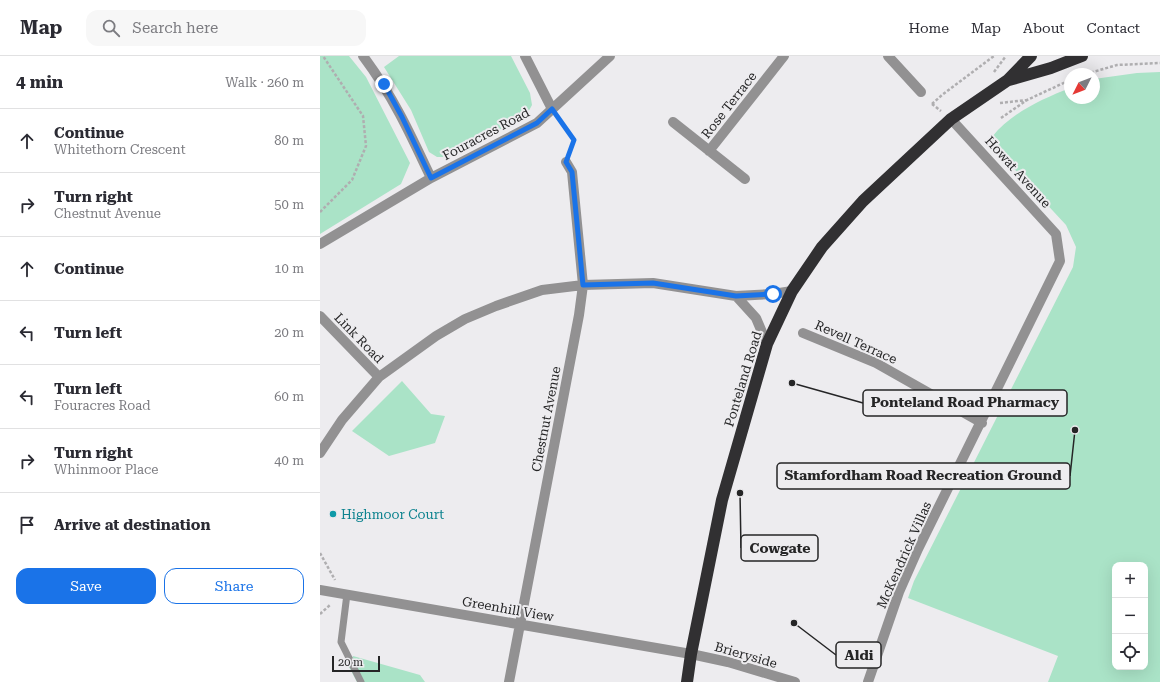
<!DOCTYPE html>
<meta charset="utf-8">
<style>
body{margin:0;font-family:"Roboto Serif",serif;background:#f7f7f7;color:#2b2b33}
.controls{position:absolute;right:12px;bottom:12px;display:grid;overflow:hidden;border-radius:8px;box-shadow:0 4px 16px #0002}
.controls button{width:36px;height:36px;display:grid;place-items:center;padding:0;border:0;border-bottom:1px solid #e1e1e2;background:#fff;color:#2b2b33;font:20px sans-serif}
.compass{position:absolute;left:744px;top:12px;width:36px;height:36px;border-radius:50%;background:#fff;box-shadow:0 4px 16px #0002;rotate:228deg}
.scale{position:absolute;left:12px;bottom:10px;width:48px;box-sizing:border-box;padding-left:4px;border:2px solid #252526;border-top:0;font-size:11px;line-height:14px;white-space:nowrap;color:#252526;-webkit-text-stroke:3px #edecef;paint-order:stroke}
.stop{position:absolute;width:12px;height:12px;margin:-9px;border:3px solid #1a73e8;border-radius:50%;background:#fff}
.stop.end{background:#1a73e8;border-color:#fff;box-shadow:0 1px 4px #0008}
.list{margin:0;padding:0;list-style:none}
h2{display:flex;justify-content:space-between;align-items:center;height:52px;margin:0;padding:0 16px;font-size:17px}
h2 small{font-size:13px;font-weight:400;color:#7c7c81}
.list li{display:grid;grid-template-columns:26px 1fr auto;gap:12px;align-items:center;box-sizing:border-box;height:64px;padding:0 16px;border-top:1px solid #e1e1e2}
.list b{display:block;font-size:15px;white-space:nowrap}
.list p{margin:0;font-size:13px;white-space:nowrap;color:#7c7c81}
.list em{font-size:13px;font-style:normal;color:#7c7c81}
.actions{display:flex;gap:8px;padding:12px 16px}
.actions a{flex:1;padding:9px 0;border:1px solid #1a73e8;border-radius:12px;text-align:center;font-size:14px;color:#1a73e8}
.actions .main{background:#1a73e8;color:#fff}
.icon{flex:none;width:22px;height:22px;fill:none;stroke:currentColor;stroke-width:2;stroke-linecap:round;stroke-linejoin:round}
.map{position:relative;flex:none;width:840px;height:626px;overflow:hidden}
header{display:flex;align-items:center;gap:24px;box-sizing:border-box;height:56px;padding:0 20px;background:#fff;border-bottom:1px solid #e1e1e2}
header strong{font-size:19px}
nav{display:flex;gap:22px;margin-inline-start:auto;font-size:14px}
.search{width:280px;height:36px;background:#f7f7f7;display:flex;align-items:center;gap:10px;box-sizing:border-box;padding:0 14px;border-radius:12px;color:#7c7c81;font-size:15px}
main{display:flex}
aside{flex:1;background:#fff}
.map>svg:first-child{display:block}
</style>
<header>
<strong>Map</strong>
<div class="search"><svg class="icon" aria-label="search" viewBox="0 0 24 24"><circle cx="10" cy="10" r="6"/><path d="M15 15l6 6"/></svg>Search here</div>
<nav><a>Home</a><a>Map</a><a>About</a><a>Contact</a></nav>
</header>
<main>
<aside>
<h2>4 min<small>Walk · 260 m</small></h2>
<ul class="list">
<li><svg class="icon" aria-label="ahead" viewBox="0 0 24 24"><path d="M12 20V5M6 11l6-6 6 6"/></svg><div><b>Continue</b><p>Whitethorn Crescent</p></div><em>80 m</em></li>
<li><svg class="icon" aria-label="right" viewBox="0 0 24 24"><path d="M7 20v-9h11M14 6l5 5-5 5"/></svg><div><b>Turn right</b><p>Chestnut Avenue</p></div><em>50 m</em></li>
<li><svg class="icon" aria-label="ahead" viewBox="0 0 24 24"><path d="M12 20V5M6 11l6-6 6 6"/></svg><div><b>Continue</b></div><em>10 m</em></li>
<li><svg class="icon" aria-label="left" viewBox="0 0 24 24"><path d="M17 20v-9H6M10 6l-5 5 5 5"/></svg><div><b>Turn left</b></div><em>20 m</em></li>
<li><svg class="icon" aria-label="left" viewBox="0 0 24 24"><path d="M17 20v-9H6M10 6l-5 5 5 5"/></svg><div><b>Turn left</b><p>Fouracres Road</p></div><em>60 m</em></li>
<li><svg class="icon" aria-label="right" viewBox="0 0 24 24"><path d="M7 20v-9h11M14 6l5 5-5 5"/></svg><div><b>Turn right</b><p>Whinmoor Place</p></div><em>40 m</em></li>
<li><svg class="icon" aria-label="arrive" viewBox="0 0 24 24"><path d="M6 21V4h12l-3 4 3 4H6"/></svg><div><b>Arrive at destination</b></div></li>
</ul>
<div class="actions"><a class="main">Save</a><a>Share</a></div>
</aside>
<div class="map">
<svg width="840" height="626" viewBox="0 0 840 626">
<rect width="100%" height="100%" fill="#edecef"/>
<path fill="#aae3c7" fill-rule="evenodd" d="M 0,0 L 29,0 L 46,21 L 90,107 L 81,128 L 0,178 Z
M 79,0 L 191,0 L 210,37 L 212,49 L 206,60 L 126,101 L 117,101 L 109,96 L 91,54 L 64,11 Z
M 840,16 L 840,626 L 728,626 L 738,600 L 588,542 L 594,525 L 753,211 L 756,191 L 746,169 L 673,90 L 672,81 C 691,57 722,43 750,32 L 750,42 L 774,42 L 774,23 L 817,17 ZM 795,509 L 825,509 L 825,611 L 795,611 Z
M 82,325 L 111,358 L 125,360 L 115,387 L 69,400 L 32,375 Z
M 33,600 L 100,619 L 105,626 L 37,626 L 29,611 Z"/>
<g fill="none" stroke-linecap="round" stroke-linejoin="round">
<path stroke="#afaeb0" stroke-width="2.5" stroke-dasharray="3 2" stroke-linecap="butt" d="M 674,16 L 686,0
M 766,18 L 797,9 L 840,7
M 680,47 L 707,44
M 612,48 L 622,39 L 674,0
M 612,48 L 621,55
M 681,62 L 707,44 L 750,24
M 239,63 L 254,84 L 250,94
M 0,156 L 32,124 L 46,90 L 43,60 L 3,0
M 0,497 L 15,524
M 0,558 L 10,549"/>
<path stroke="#929192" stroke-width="7" d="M 27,538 L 21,586 L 41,626"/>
<path stroke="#929192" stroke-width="10" d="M 43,0 C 73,40 90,77 111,122
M 205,0 L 232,53
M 568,0 L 601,36
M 353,66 L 425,123
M 389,95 L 464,0
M 0,188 L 111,122 L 217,67 L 290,0
M 416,240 L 436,262 L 447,288
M 0,260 L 59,321
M 483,277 L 556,307 L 662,367
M 0,397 L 22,364 L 59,321 L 116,280 L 145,263 L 176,250 L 222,234 L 263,229 L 333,227 L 416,240 L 453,238 L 472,235
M 0,534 L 371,598 L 408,606 L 475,626
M 189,626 L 259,259 L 263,229 L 252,116 L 246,106
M 548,626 L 579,536 L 598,493 L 740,205 L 736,178 L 631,63"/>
<path stroke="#313032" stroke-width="12" d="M 689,24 L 731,12 L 762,0
M 367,626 L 371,598 L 402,444 L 447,288 L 472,235 L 502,191 L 543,145 L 631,63 L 688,24 L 711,0"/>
</g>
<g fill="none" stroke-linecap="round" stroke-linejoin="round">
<path stroke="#1a73e8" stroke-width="5" d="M 64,28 L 82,61 L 111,122 L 217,67 L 232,53 L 254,84 L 246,106 L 252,116 L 263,229 L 333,227 L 416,240 L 453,238"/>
</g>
<circle fill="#0f9aa8" stroke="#edecef" stroke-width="1.5" cx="13" cy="458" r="4"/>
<g text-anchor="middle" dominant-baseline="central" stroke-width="4" stroke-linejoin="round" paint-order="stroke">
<g font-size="13" fill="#252526" stroke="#edecef">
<text transform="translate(409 49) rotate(-52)">Rose Terrace</text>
<text transform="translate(166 78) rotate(-28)">Fouracres Road</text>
<text transform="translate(698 116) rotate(48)">Howat Avenue</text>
<text transform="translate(39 282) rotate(46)">Link Road</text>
<text transform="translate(536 286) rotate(24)">Revell Terrace</text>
<text transform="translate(423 323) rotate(-73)">Ponteland Road</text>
<text transform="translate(226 363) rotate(-79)">Chestnut Avenue</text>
<text transform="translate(584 499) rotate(-66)">McKendrick Villas</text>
<text transform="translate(188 553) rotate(10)">Greenhill View</text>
<text transform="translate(426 599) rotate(16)">Brieryside</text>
</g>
<g font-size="13" fill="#0d838f" stroke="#edecef" text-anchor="start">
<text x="21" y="458">Highmoor Court</text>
</g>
</g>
<path fill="none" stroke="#252526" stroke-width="1.5" d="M472 327L543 347M755 374L750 420M420 437L421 492M474 567L516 599"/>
<g fill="#252526" stroke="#edecef" stroke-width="1.5">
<circle cx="472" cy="327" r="4"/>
<circle cx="755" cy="374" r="4"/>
<circle cx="420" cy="437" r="4"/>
<circle cx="474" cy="567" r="4"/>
</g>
<g fill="#edecef" stroke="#252526" stroke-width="1.5">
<rect x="543" y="334" width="204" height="26" rx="4"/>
<rect x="457" y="407" width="293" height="26" rx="4"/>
<rect x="421" y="479" width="77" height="26" rx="4"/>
<rect x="516" y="586" width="45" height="26" rx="4"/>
</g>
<g font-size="14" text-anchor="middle" font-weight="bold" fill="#252526">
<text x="645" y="351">Ponteland Road Pharmacy</text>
<text x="603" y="424">Stamfordham Road Recreation Ground</text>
<text x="460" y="497">Cowgate</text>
<text x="539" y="604">Aldi</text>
</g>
</svg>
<div class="controls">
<button>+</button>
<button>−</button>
<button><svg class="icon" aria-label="locate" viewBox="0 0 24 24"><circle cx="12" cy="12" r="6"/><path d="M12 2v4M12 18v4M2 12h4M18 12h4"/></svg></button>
</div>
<svg class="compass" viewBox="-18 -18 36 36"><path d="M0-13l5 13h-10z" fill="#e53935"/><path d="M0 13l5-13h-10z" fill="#7c7c81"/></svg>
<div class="scale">20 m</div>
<div class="stop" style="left:453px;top:238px"></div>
<div class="stop end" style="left:64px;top:28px"></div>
</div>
</main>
